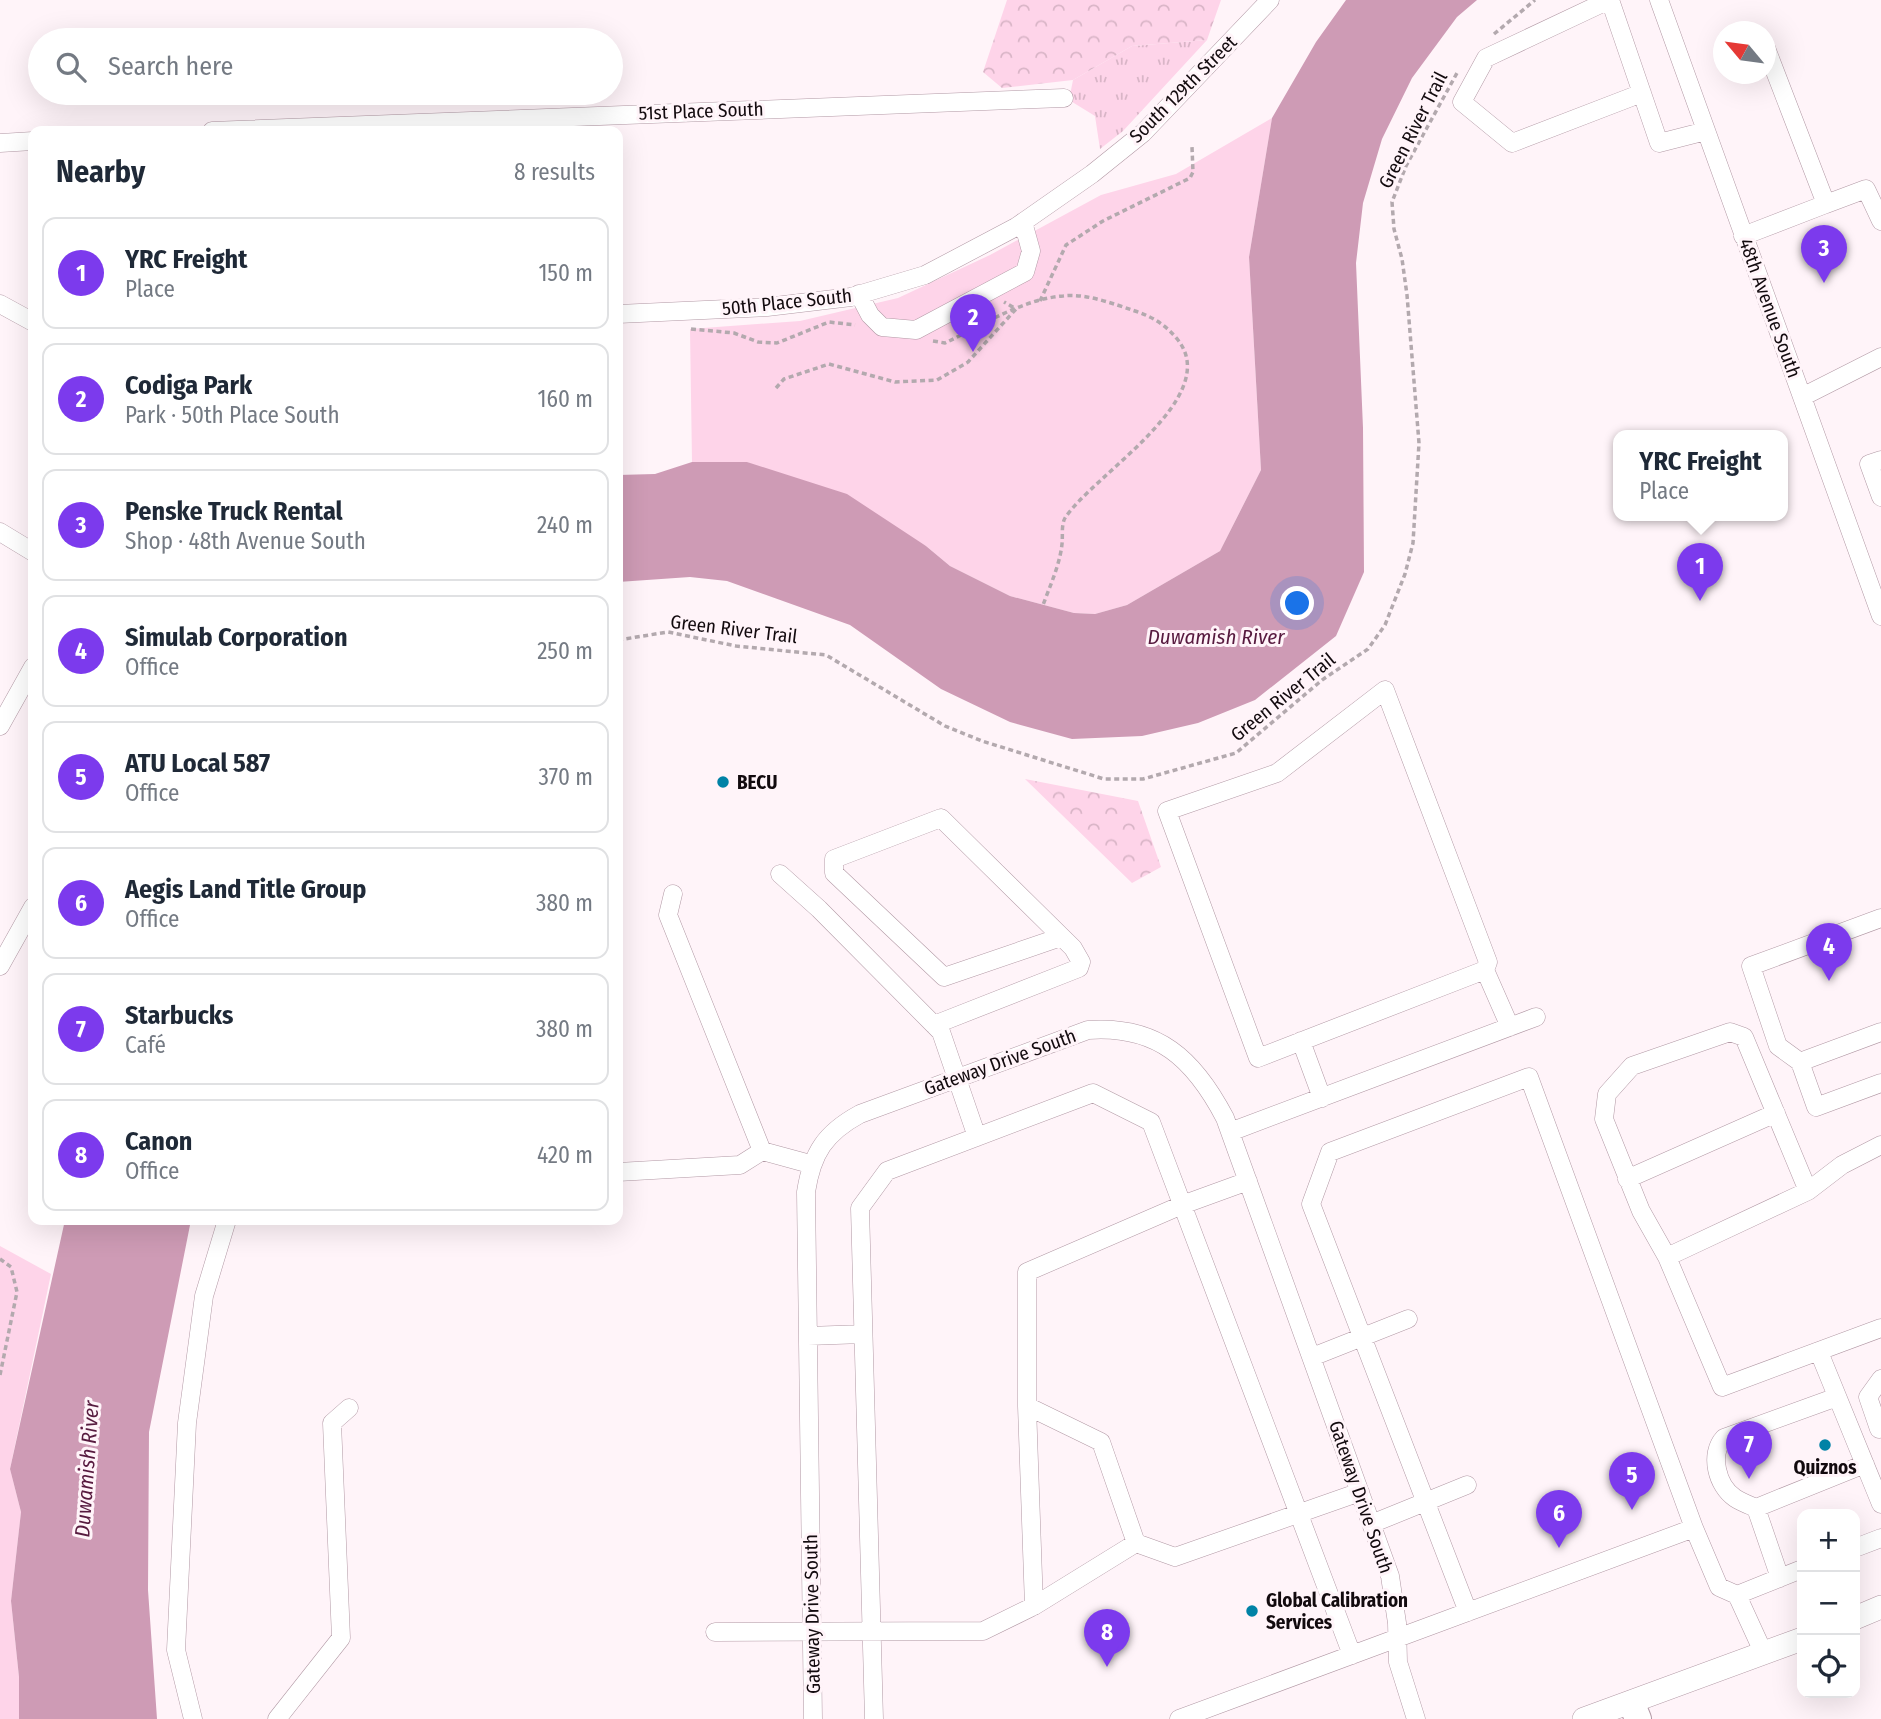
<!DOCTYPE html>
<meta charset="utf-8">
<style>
body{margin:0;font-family:"Fira Sans Condensed",sans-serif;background:#f6f6f7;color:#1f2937}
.controls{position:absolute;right:21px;bottom:21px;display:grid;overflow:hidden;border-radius:14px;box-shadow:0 7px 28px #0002}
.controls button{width:63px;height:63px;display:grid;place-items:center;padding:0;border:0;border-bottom:2px solid #e0e1e3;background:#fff;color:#1f2937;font:35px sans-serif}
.compass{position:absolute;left:1713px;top:21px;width:63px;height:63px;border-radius:50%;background:#fff;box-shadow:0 7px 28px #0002;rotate:299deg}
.you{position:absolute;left:1298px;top:604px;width:24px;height:24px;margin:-18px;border:5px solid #fff;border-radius:50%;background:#1a73e8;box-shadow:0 0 0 10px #1a73e833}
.badge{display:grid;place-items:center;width:46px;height:46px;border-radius:50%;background:#7c3aed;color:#fff;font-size:23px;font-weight:700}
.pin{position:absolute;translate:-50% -58px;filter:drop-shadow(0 2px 4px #0008)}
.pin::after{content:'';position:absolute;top:37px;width:24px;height:21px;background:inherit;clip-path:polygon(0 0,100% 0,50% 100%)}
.popup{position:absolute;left:1613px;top:430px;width:175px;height:91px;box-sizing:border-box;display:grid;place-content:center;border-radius:14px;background:#fff;filter:drop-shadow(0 2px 5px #0005);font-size:23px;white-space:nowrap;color:#747a83}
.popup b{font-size:26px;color:#1f2937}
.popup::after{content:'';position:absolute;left:50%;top:100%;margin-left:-14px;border:14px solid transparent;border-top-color:#fff}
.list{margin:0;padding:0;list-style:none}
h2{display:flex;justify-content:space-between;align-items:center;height:91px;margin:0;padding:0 28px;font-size:30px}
h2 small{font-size:23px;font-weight:400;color:#747a83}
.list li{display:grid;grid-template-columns:46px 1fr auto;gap:21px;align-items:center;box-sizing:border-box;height:112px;margin:0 14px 14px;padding:0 14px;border:2px solid #e0e1e3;border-radius:14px}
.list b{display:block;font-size:26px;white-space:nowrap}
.list p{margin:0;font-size:23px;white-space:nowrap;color:#747a83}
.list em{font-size:23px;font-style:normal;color:#747a83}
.icon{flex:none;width:38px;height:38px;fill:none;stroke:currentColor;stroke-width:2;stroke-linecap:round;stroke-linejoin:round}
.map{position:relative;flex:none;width:1881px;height:1719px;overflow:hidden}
.search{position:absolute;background:#fff;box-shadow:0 7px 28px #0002;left:28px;top:28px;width:595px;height:77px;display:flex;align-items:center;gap:18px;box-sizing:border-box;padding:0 24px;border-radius:38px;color:#747a83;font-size:26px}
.panel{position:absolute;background:#fff;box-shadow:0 7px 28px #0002;left:28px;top:126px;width:595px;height:1099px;border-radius:14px}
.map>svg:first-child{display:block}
</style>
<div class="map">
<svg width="1881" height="1719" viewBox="0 0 1881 1719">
<defs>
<pattern id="grass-tufts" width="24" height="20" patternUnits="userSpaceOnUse" patternTransform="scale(1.75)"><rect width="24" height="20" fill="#fed4e9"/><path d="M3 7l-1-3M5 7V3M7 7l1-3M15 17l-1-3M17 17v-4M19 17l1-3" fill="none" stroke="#d9b5c7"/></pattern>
<pattern id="forest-crowns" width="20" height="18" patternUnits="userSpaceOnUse" patternTransform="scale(1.75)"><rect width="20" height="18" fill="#fed4e9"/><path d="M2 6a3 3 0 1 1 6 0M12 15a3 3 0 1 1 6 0" fill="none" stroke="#d9b5c7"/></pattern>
</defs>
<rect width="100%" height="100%" fill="#fff4f9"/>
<path fill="url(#grass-tufts)" d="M 1207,40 L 1123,131 L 1100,149 L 1095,116 L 1069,100 L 1073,80 L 1132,46 Z"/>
<path fill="url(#forest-crowns)" d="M 1007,0 L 1221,0 L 1207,40 L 1132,46 L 1073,80 L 1002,88 L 983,72 Z
M 1025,779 L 1138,801 L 1161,867 L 1132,883 Z"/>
<path fill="#fed4e9" d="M 1272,118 L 1249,257 L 1261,470 L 1220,551 L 1127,605 L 1095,614 L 1074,613 L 1010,596 L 950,566 L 926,546 L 747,462 L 692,462 L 690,329 L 800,321 L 898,298 L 990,255 L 1101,195 L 1176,174 Z
M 0,1246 L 51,1274 L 10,1469 L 21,1512 L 11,1601 L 19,1677 L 19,1719 L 0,1719 Z"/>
<path fill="#ce9bb5" d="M 1346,0 L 1477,0 L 1457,17 L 1412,78 L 1382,139 L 1363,203 L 1356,263 L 1363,428 L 1364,572 L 1336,636 L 1255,700 L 1198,723 L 1142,736 L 1072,739 L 1010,722 L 941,689 L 850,625 L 727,581 L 690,577 L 618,582 L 618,475 L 655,474 L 692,462 L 747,462 L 847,494 L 926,546 L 950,566 L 1010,596 L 1074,613 L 1095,614 L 1127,605 L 1220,551 L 1261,470 L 1249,257 L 1272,118 L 1316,42 Z
M 65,1220 L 191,1220 L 149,1432 L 148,1590 L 157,1719 L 19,1719 L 19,1677 L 11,1601 L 21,1512 L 10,1469 Z"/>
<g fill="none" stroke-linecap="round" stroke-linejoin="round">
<g stroke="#b299a5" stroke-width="19">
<path id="minor" d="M 1609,0 L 1486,58 L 1462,102 L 1512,143 L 1642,93
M 1610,0 L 1659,143 L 1706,131
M 1659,0 L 1881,616
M 212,131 L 1064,98
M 0,143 L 33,141
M 1826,204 L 1866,189 L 1881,221
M 1743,236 L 1826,204 L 1766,48
M 859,294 L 870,315 L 882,327 L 916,330 L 1025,272 L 1031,251 L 1023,222
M 0,304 L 33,322
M 618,314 L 767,307 L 851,297 L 925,275 L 1016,227 L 1092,174 L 1143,133 L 1270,0
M 1802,397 L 1881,357
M 1881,460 L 1869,464 L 1881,497
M 0,532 L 33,552
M 0,726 L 33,667
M 780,874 L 819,909 L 941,1032 L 977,1137
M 673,894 L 668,915 L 762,1151
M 0,966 L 33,907
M 1485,970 L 1258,1058 L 1167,811 L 1277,773 L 1385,690 L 1488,962 L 1485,970 L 1510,1027
M 934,1025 L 1079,968 L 1081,962 L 1073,948 L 941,818 L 834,859 L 834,873 L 944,977 L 1061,937
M 1881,1032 L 1800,1062 L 1816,1107 L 1881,1083
M 1301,1041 L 1322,1098
M 1800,1062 L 1778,1046 L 1751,966 L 1881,918
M 1230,1132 L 1536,1017
M 1881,1145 L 1842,1165 L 1808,1191 L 1667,1257 L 1722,1387 L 1881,1328
M 618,1172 L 740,1165 L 762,1151 L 810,1164
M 1627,1179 L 1776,1113
M 1248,1181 L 1182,1205 L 1027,1272 L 1027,1406 L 1101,1442 L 1136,1543 L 1175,1557 L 1360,1492
M 1667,1257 L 1641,1211 L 1604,1119 L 1607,1094 L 1632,1066 L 1730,1032 L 1744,1037 L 1808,1191
M 808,1336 L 863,1334
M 1819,1352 L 1881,1504
M 1312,1357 L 1408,1319
M 1027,1406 L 1034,1606
M 1879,1429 L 1868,1397 L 1881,1379
M 1756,1508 C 1749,1505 1741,1502 1735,1498 C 1717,1486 1709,1454 1724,1438 L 1837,1397
M 1371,1524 L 1467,1485
M 1694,1528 L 1719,1587 L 1737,1595 L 1764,1654
M 1855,1548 L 1881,1538
M 1780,1578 L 1756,1508 L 1865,1464
M 1737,1595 L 1802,1569
M 715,1632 L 983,1631 L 1034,1606 L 1136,1543
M 193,1719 L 176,1650 L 187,1423 L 204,1296 L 227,1220
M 277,1719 L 341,1638 L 332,1423 L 349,1408
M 813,1719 L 806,1192 C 812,1153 825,1133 860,1114 L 1088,1030 C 1158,1025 1194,1059 1225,1118 L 1390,1576 L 1397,1623 L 1398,1662 L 1416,1719
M 874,1719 L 860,1208 L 887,1171 L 1093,1093 L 1151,1122 L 1352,1655
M 1179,1719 L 1694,1528 L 1529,1077 L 1330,1152 L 1311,1204 L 1468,1612"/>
</g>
<g stroke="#b299a5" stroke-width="24">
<path id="major" d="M 1855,1618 L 1881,1607
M 1584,1719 L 1802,1639"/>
</g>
<g stroke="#b299a5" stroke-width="28">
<path id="highway" d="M 1632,1704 L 1638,1719"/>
</g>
<path stroke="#b3a9ae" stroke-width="3.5" stroke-dasharray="5 3.5" stroke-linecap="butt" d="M 1494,34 L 1535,0
M 1040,301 L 1066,245 L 1103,221 L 1190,178 L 1193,172 L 1192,147
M 691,329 L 734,333 L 758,342 L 777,343 L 829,322 L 855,325
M 933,341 L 945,343 C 981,326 1022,299 1063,296 C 1086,293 1114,304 1135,311 C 1153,317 1166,325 1178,340 C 1223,398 1094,474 1065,518 C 1061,525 1063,536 1062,544 C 1060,564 1050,586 1043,605
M 776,388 L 784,379 L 829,364 L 895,382 L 937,380 L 968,362 L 1016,309 L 1004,302
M 618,640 L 668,632 L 736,646 L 826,655 L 945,726 L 982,741 L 1104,779 L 1143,779 L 1236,753 L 1322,680 L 1368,649 L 1385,625 L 1405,574 L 1413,543 L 1419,443 L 1407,295 L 1402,259 L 1394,229 L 1392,202 L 1406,166 L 1457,73
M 0,1259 L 11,1267 L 17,1292 L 0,1375"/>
<use href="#minor" stroke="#fff" stroke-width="18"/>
<use href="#major" stroke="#fff" stroke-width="23"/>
<use href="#highway" stroke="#fff" stroke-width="26"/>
</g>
<g fill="#0082a6" stroke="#fff4f9" stroke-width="2.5">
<circle cx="723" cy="782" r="7"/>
<circle cx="1825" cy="1445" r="7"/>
<circle cx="1252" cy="1611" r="7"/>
</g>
<g text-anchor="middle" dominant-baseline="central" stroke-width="6" stroke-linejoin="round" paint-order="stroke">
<g font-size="19" fill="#120a0e" stroke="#fff4f9">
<text transform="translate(1183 89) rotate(-45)">South 129th Street</text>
<text transform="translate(701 111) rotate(-2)">51st Place South</text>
<text transform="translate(1413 130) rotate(-63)">Green River Trail</text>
<text transform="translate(787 302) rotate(-6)">50th Place South</text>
<text transform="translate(1770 308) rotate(70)">48th Avenue South</text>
<text transform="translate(734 629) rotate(7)">Green River Trail</text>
<text transform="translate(1283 697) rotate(-39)">Green River Trail</text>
<text transform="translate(1000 1062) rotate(-20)">Gateway Drive South</text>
<text transform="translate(1361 1497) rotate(71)">Gateway Drive South</text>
<text transform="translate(812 1614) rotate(-91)">Gateway Drive South</text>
</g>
<g font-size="19" font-weight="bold" fill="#120a0e" stroke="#fff4f9" text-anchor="start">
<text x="737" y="782">BECU</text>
<text x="1825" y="1467" text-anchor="middle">Quiznos</text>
<text x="1266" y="1600">Global Calibration<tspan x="1266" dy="22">Services</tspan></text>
</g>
<g font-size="21" font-style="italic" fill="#571a3f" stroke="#fff4f9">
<text x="1216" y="637">Duwamish River</text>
<text transform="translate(87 1469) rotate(-86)">Duwamish River</text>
</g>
</g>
</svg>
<div class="controls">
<button>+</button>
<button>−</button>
<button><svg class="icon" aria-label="locate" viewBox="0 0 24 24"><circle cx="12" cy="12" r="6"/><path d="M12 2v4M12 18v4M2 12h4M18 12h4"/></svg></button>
</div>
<svg class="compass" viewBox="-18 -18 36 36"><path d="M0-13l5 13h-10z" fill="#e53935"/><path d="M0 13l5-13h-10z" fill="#747a83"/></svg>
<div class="you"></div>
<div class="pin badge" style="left:1700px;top:601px">1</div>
<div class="popup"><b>YRC Freight</b>Place</div>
<div class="pin badge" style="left:973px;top:352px">2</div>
<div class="pin badge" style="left:1824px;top:283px">3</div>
<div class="pin badge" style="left:1829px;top:981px">4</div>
<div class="pin badge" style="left:1632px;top:1510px">5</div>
<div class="pin badge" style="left:1559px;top:1548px">6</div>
<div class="pin badge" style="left:1749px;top:1479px">7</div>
<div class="pin badge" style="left:1107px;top:1667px">8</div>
<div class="search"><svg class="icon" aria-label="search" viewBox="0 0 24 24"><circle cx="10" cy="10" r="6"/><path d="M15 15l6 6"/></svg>Search here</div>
<section class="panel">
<h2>Nearby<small>8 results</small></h2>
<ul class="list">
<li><span class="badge">1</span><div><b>YRC Freight</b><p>Place</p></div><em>150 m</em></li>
<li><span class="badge">2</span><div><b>Codiga Park</b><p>Park · 50th Place South</p></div><em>160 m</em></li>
<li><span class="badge">3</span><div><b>Penske Truck Rental</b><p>Shop · 48th Avenue South</p></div><em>240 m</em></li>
<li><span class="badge">4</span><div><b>Simulab Corporation</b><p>Office</p></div><em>250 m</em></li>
<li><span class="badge">5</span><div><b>ATU Local 587</b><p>Office</p></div><em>370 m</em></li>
<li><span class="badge">6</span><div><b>Aegis Land Title Group</b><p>Office</p></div><em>380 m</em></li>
<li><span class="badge">7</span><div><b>Starbucks</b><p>Café</p></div><em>380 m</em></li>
<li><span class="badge">8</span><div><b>Canon</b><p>Office</p></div><em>420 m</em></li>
</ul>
</section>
</div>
